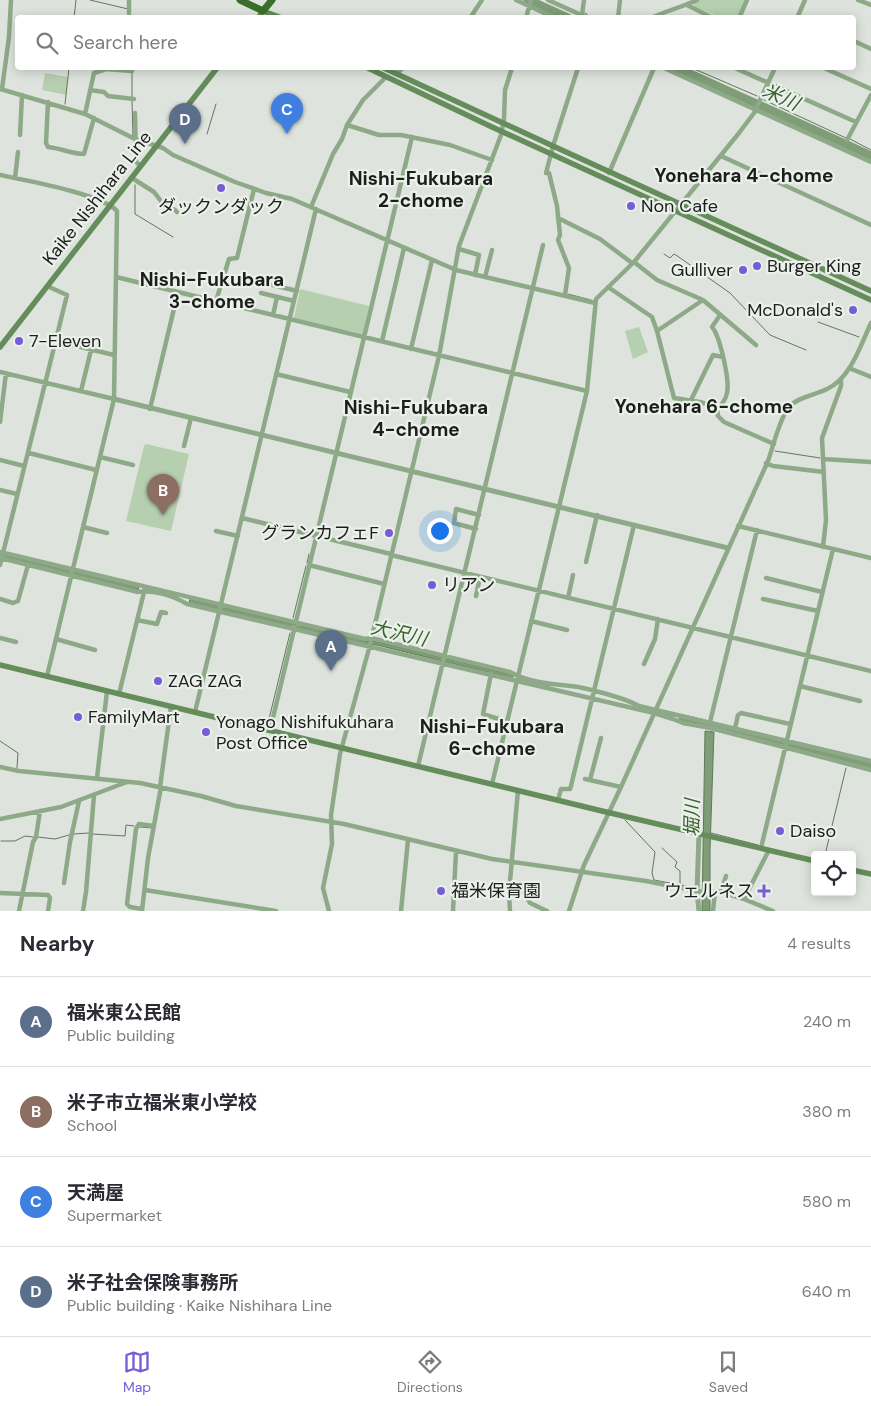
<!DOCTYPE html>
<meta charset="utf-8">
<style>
body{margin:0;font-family:"DM Sans","Noto Sans JP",sans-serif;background:#f7f7f7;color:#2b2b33}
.controls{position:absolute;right:15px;bottom:15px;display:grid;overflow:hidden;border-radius:5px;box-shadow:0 2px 12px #0003}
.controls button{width:45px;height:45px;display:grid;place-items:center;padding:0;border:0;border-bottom:1px solid #e1e1e2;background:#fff;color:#2b2b33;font:25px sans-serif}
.you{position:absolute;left:439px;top:530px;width:18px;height:18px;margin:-12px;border:4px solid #fff;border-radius:50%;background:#1a73e8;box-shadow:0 0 0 8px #1a73e833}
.badge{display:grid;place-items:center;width:32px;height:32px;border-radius:50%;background:#775cd6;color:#fff;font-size:16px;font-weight:700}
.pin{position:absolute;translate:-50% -41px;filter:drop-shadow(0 1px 2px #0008)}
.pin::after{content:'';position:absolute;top:26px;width:18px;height:15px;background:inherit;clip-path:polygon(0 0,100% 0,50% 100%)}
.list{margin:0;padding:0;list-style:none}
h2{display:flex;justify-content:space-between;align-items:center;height:65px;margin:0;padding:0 20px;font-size:21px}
h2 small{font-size:16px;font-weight:400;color:#7c7c81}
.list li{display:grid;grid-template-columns:32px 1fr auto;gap:15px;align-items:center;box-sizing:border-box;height:90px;padding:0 20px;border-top:1px solid #e1e1e2}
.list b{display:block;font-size:19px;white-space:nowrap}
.list p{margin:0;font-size:16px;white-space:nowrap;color:#7c7c81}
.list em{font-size:16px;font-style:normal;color:#7c7c81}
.icon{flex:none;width:28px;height:28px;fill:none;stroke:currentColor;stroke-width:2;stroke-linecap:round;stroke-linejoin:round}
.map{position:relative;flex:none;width:871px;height:911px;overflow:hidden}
.search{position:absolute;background:#fff;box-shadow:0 2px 12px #0003;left:15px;right:15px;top:15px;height:55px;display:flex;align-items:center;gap:12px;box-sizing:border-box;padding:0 18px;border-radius:5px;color:#7c7c81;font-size:19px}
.sheet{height:425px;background:#fff}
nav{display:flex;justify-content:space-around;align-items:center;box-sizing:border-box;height:70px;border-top:1px solid #e1e1e2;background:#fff;font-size:14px;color:#7c7c81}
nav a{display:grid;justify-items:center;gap:2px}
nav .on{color:#775cd6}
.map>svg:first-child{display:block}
</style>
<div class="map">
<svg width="871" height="911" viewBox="0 0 871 911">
<rect width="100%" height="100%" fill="#dee4dd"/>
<path fill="#b5cfaf" d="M 700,0 L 745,0 L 738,17 L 719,17 L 694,6 L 694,3 Z
M 45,73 L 68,77 L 66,95 L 42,90 Z
M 300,289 L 369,306 L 363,334 L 294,318 Z
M 639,327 L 648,352 L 633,359 L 625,331 Z
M 146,444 L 189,454 L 171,531 L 126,521 L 144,446 Z"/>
<path fill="#7f9d77" stroke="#61775c" d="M 0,553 L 139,586 L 138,590 L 0,557 Z
M 190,599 L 366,641 L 378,642 L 514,675 L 512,678 L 377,645 L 365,644 L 189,603 Z
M 705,731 L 714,732 L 710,849 L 710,911 L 702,911 Z"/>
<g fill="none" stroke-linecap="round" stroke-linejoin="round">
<path stroke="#61775c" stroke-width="1" d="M 90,0 L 128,9
M 585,13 L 592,18
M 74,18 L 76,0
M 692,68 L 757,96
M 132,73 L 132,97
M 764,100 L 846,138
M 132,101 L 133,137
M 65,104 L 69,68
M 207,134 L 216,104
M 850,139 L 871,150
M 135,185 L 135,214 L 173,237
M 664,254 L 670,258 L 674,254 L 676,255 L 730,293 L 770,335 L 806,350
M 568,294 L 591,300
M 818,322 L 859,337
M 775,451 L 820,458
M 307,563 L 309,554
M 293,618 L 306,566
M 268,723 L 290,633
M 0,741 L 18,753 L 17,768
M 625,820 L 655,852 L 652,873 L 654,880 L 691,887
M 140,827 L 152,828
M 711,833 L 758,845
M 74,834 L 89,833
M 92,834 L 125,836 L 126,825 L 134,826
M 38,837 L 55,839 L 69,835
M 1,841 L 15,841 L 25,836 L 33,837
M 662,848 L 677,862 L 675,867 L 680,871 L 680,885
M 825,855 L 846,768"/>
<path stroke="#7f9d77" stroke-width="9" d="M 528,0 L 568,18
M 677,68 L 871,156
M 683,719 L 871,764"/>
<path stroke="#8ea988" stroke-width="4.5" d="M 129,0 L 129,13
M 516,0 L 555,18
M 548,0 L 588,18
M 858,0 L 871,5
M 687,5 L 713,18
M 582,15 L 584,0
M 470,18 L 482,0
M 526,18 L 531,0
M 618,18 L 620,0
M 651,18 C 666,11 682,7 697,0
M 739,18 L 747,0
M 797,18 L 805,0
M 854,41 L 871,49
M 664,68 L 871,162
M 735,68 L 856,122
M 824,68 L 871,89
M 396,74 L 403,68
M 0,89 L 85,114 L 135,139 L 163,148 L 173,155 L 235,182 L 266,193 L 292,199 L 456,270 L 595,303
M 2,89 L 9,37 L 11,0
M 90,90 L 104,92 L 108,96 L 134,99
M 48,102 L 46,143 L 48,147 C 61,148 71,154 84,154 L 94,118
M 135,113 L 136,162 L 141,166
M 85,114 L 94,73 L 106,69 L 132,71
M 347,125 L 379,135 L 401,135 L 450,145 L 492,160
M 20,135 L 22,95
M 847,140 L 871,95
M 721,156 L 871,225
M 609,173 L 654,68
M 0,175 C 24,180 102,194 117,211 L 114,399 L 47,676
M 15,178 L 18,152
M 132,178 L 154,192 L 164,205 L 175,210 L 177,212
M 311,207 L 333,154 L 342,139 L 347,125 L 363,100 L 386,77
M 558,218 L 600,239 L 632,263
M 459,249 L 479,255 L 475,275
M 634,262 L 657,280 L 703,300 L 756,345
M 116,277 L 587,391
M 485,277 L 492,250
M 265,283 L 297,291
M 608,287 L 652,317 L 657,331 L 674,398 C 689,401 703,400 717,409 L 718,416 L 724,422 L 774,444
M 261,293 L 294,301
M 565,295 L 569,268 L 558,240 L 560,235 L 557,206 L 549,173 L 546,173 L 553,146 L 578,68
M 216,301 L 229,259 L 237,258 L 254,189
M 273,315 L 277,297
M 657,331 L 703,300
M 56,341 L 114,355
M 382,341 L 404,248
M 411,349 L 432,260
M 849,368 L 871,377
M 0,372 L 114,399
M 276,374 L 350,392
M 81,391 L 91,350
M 691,400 L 713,355 L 723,357
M 150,409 L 178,292
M 717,409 C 721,406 726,399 727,393 C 730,381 720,336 712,327 L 720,315
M 0,422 L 6,373
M 184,446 L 191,418
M 29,453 L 96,470
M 100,457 L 133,465
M 823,459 L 871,462
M 0,460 L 24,466
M 766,463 L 773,466 L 824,472
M 0,490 L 17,494
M 242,518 L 391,554
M 738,526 L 871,558
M 83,527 L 107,533
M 476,529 L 454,523 L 456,509 L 479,515
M 216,531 L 238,536
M 823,547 L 826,520 L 822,438 L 841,386 L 841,380
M 0,552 L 365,639 L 371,638 L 510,672 C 527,682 551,684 571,686 C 587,688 625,698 639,706 L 871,761
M 391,555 L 871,671
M 0,558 L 138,592 C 152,589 174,596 187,604 L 654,713 L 673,719 L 683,723 L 711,728 L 871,770
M 586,562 L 597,515
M 0,565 L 67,295 L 47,286
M 309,565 L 384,584
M 766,578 L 822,592
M 476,596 L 480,577
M 568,598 L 573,575
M 0,599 L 13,603 L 18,601 L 28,565
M 763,599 L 818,611
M 137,620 L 157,624 L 161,612 L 166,613
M 531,621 L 567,630
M 0,638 L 16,642
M 56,639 L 95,650
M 644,664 L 655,639 L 658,619
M 491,674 L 483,714 L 508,722
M 800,686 L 860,701
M 119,694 L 145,588
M 195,712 L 316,209
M 710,722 L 757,530
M 735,728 L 738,715 L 741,713 L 790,724
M 270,730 L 412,137
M 418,766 L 543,245
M 0,767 L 19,771 L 140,783 L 201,796 L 236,806 L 344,824 L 492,859 L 646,881 L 697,891 L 721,892 L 744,899 L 773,911
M 97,778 L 107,691
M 585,779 L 621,787
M 590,780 L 601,738
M 492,784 L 587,391 L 596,299 L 634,262 L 739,133 L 754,113 L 775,68
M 160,787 L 171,706
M 558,800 L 561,789 L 570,789 L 571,786 L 634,525
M 0,819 L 61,807 L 127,782
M 761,848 L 833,549
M 64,883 L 70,842 L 79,801
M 510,883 L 525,894 L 530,903 L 547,911
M 145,890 L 276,911
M 721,892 L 726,876
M 0,893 L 48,895 L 50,898 L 48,911
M 744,899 L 769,850
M 142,909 L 130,907 L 127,904 L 136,829 L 139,824 L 154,826
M 19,911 L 33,842 L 36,837 L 40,811
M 83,911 L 86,892 L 94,795
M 142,911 L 148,858 L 161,787
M 329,911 L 323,888 L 332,844 L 331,815 L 340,754 L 370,645 L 439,356 L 459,246 L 501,135 L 504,119 L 505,90 L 512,68
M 401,911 L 408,840
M 453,911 L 456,851
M 510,911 L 509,893 L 518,790
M 569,911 L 584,865 L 621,787 L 768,461 C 773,447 780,417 789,407 C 798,397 815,395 827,389 C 851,378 860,346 871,323
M 713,911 L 715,892"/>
<path stroke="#8ea988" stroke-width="5" d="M 114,399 L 728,548
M 699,911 L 697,891 L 699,834"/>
<path stroke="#658d5b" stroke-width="5.5" d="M 263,11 L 282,18
M 258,18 L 263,11
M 368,68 L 492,127 L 871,300
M 384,68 L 553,146 L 871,291
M 0,347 L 217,68
M 0,665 L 602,811 L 815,861
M 852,870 L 871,874"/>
<path stroke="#396f2a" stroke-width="7" d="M 240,0 L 263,11 L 272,0"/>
</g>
<g fill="#775cd6" stroke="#ebf1ea" stroke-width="2">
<circle cx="221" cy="188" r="5"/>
<circle cx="631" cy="206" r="5"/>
<circle cx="757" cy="266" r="5"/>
<circle cx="743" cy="270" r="5"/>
<circle cx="853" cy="310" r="5"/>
<circle cx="19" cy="341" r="5"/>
<circle cx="389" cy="533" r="5"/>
<circle cx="432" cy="585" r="5"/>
<circle cx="158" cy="681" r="5"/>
<circle cx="78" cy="717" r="5"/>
<circle cx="206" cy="732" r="5"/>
<circle cx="780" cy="831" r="5"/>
<circle cx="441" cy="891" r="5"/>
<path d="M761.5 883.5h5v5h5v5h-5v5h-5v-5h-5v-5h5z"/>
</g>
<g text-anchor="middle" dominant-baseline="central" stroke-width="4.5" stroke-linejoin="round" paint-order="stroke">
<g font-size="18" fill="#1c1e1c" stroke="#ebf1ea">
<text transform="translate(97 198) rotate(-52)">Kaike Nishihara Line</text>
</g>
<g font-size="18" fill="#1c1e1c" stroke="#ebf1ea" text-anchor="start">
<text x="641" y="206">Non Cafe</text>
<text x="221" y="207" text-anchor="middle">ダックンダック</text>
<text x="767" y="266">Burger King</text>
<text x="733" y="270" text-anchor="end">Gulliver</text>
<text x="843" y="310" text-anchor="end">McDonald's</text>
<text x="29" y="341">7-Eleven</text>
<text x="379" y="533" text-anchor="end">グランカフェF</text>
<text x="442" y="585">リアン</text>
<text x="168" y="681">ZAG ZAG</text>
<text x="88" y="717">FamilyMart</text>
<text x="216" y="722">Yonago Nishifukuhara<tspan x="216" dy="21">Post Office</tspan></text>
<text x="790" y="831">Daiso</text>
<text x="451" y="891">福米保育園</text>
<text x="754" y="891" text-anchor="end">ウェルネス</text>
</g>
<g font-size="19" font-style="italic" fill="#39632e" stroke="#ebf1ea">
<text transform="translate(781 97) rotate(24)">米川</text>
<text transform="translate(399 633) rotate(13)">大沢川</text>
<text transform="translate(692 818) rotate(-89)">堀川</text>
</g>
<g font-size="19" font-weight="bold" fill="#1c1e1c" stroke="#ebf1ea">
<text x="744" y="175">Yonehara 4-chome</text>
<text x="421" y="178">Nishi-Fukubara<tspan x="421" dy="22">2-chome</tspan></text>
<text x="212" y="279">Nishi-Fukubara<tspan x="212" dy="22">3-chome</tspan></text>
<text x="704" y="406">Yonehara 6-chome</text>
<text x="416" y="407">Nishi-Fukubara<tspan x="416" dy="22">4-chome</tspan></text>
<text x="492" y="726">Nishi-Fukubara<tspan x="492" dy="22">6-chome</tspan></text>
</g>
</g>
</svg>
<div class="controls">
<button><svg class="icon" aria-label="locate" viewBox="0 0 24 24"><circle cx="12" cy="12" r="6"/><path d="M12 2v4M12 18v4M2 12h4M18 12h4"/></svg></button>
</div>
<div class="you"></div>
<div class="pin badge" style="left:331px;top:671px;background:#5c6f8a">A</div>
<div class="pin badge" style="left:163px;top:515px;background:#8d6e63">B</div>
<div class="pin badge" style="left:287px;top:134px;background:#3f7fe0">C</div>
<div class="pin badge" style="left:185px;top:144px;background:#5c6f8a">D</div>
<div class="search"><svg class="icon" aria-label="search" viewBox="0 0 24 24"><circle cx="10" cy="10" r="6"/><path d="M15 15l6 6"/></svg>Search here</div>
</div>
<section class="sheet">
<h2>Nearby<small>4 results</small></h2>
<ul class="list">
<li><span class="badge" style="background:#5c6f8a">A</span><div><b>福米東公民館</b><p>Public building</p></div><em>240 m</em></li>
<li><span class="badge" style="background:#8d6e63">B</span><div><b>米子市立福米東小学校</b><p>School</p></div><em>380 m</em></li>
<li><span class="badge" style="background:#3f7fe0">C</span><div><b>天満屋</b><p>Supermarket</p></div><em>580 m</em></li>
<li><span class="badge" style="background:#5c6f8a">D</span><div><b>米子社会保険事務所</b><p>Public building · Kaike Nishihara Line</p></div><em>640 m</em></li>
</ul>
</section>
<nav>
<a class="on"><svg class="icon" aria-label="map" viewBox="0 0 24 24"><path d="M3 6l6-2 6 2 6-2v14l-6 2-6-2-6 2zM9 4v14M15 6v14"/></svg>Map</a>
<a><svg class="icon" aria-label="directions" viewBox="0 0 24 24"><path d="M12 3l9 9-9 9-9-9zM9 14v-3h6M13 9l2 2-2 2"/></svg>Directions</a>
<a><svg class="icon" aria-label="saved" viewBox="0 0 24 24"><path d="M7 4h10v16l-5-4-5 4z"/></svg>Saved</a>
</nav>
